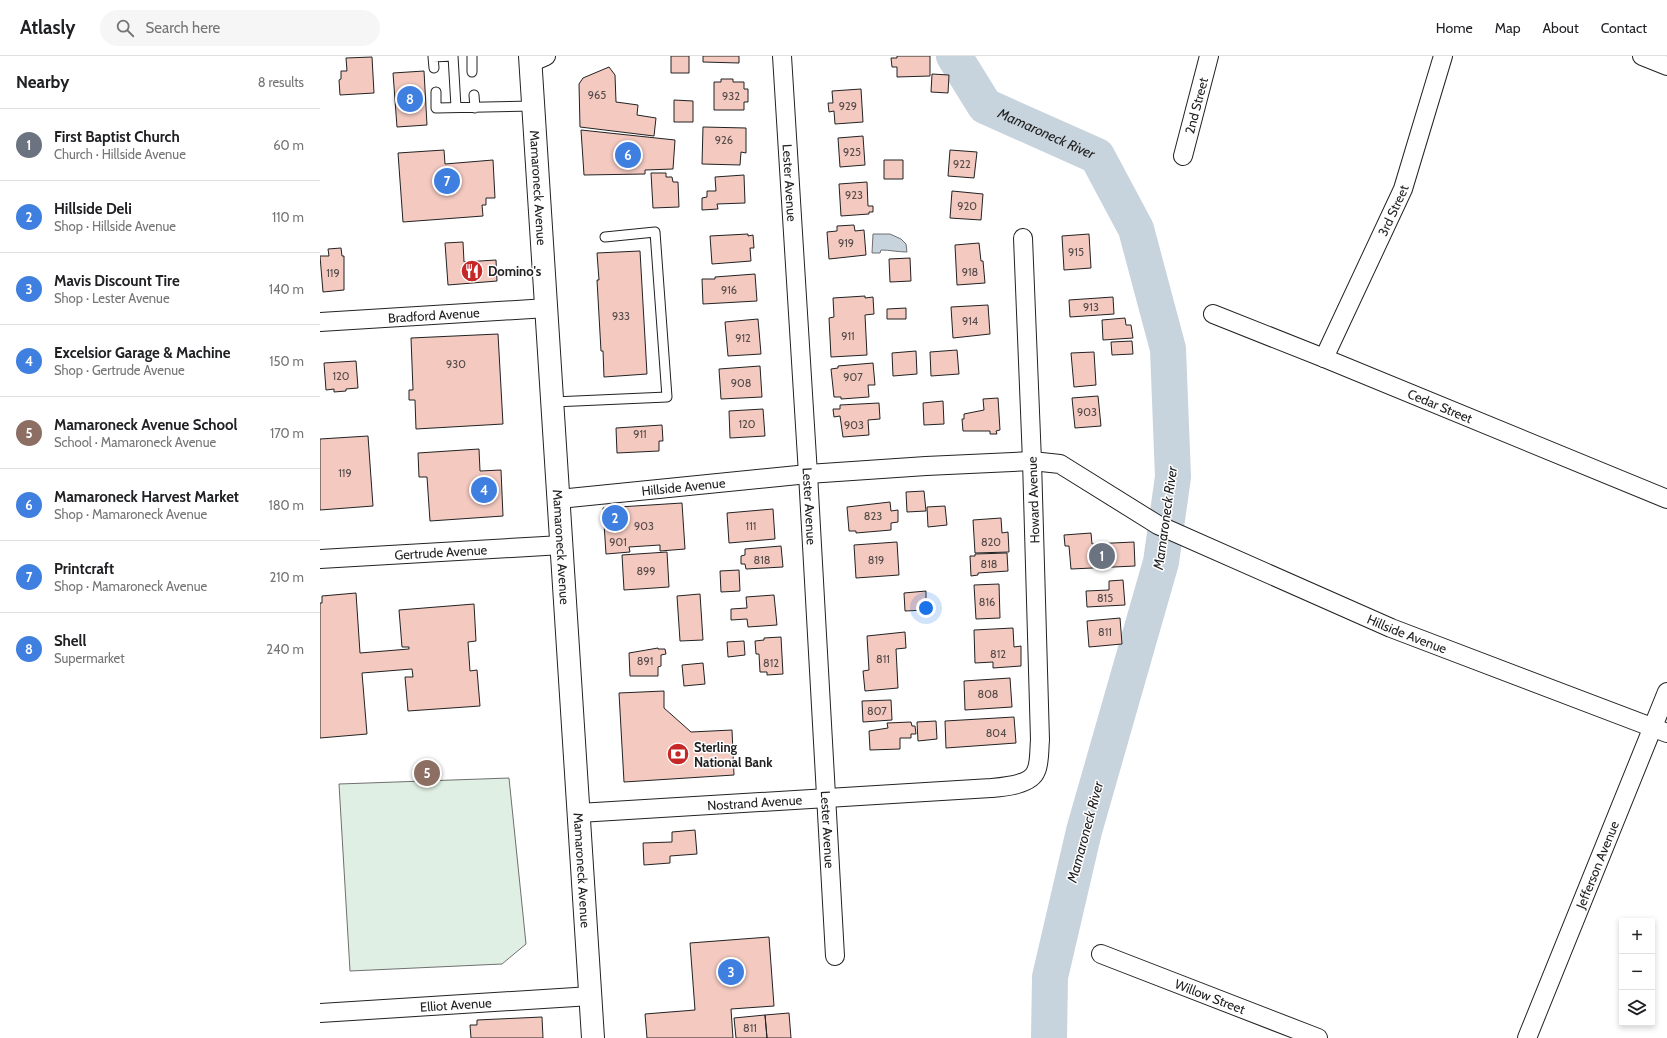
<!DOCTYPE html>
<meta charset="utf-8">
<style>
body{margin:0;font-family:Cabin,sans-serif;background:#f6f6f6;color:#202124}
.controls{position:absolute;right:12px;bottom:12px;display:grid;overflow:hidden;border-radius:0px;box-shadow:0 2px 6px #0003}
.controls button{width:36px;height:36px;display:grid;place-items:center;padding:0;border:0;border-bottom:1px solid #e0e0e0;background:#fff;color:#202124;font:20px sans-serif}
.you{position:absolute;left:606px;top:552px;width:14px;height:14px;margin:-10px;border:3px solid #fff;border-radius:50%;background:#1a73e8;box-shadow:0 0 0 6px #1a73e833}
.badge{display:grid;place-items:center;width:26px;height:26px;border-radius:50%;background:#0f766e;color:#fff;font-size:13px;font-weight:700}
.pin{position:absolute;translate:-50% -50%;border:2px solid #fff;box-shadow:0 1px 4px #0006}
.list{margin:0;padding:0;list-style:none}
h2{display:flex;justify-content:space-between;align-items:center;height:52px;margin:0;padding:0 16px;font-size:17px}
h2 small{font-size:13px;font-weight:400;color:#757577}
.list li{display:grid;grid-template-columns:26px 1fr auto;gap:12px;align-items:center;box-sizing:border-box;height:72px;padding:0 16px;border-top:1px solid #e0e0e0}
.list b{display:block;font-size:15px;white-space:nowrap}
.list p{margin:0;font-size:13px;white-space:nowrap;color:#757577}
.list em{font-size:13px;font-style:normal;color:#757577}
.icon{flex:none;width:22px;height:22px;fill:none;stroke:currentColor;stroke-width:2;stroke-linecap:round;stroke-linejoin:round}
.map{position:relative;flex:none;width:1347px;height:982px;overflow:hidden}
header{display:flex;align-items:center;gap:24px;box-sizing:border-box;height:56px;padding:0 20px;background:#fff;border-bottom:1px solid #e0e0e0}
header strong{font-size:19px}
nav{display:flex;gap:22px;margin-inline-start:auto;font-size:14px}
.search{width:280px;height:36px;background:#f6f6f6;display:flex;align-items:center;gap:10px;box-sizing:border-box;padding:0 14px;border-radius:22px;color:#757577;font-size:15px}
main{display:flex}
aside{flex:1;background:#fff}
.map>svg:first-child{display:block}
</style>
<header>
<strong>Atlasly</strong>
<div class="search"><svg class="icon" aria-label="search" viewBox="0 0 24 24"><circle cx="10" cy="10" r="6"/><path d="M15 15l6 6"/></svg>Search here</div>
<nav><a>Home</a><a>Map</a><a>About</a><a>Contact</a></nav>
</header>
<main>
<aside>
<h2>Nearby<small>8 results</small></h2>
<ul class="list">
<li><span class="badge" style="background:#6b7280">1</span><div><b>First Baptist Church</b><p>Church · Hillside Avenue</p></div><em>60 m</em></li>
<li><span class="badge" style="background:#3f7fe0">2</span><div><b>Hillside Deli</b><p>Shop · Hillside Avenue</p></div><em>110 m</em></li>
<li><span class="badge" style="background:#3f7fe0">3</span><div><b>Mavis Discount Tire</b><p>Shop · Lester Avenue</p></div><em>140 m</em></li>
<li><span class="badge" style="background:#3f7fe0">4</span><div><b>Excelsior Garage &amp; Machine</b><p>Shop · Gertrude Avenue</p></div><em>150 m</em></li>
<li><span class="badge" style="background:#8d6e63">5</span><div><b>Mamaroneck Avenue School</b><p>School · Mamaroneck Avenue</p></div><em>170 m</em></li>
<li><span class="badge" style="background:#3f7fe0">6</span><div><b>Mamaroneck Harvest Market</b><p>Shop · Mamaroneck Avenue</p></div><em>180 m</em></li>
<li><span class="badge" style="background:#3f7fe0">7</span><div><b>Printcraft</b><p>Shop · Mamaroneck Avenue</p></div><em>210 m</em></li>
<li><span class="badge" style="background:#3f7fe0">8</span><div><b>Shell</b><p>Supermarket</p></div><em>240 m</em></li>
</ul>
</aside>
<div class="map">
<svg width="1347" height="982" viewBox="0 0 1347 982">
<rect width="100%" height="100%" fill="#fff"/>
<path fill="#e0efe3" stroke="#6f6f6f" d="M 189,722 L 206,888 L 182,908 L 30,915 L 19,728 Z"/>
<path fill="#c7d3dd" stroke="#6f6f6f" d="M 553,178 L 570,178 L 581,183 L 586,188 L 587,196 C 578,196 570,194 561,194 L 560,197 L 552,197 Z"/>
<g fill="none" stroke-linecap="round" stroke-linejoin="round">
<path stroke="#c7d3dd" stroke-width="36" id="s1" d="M 634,0 L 665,50 L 777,100 L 816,173 L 848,293 L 853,421 L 841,506 L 764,775 L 730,921 L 729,982"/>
</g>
<path fill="#f3c9c0" stroke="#222" d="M 351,0 L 369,0 L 369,17 L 351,17 Z
M 383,0 L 419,0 L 419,7 L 383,6 Z
M 577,0 L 610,0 L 610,20 L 577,21 L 577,11 L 572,11 L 571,2 L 577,2 Z
M 52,1 L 54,37 L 20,39 L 19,24 L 21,23 L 21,15 L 27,15 L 26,2 Z
M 289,11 L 295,19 L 296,46 L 318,49 L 317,59 L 336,62 L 334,80 L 260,71 L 259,28 L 263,22 Z
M 104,15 L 107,69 L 77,71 L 73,17 Z
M 612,18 L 629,19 L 628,37 L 611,36 Z
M 401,23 L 413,23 L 413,26 L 424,26 L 424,33 L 428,33 L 428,46 L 424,46 L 424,54 L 394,54 L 394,26 L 401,26 Z
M 541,33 L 543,66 L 515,68 L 514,55 L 509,56 L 508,47 L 513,47 L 512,35 Z
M 354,44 L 373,45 L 373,66 L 354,66 Z
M 383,71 L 426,72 L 426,97 L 421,96 L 420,109 L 382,108 Z
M 261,74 L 355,84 L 353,113 L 325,114 L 325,118 L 264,119 Z
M 543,80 L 545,109 L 520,111 L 518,82 Z
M 124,94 L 125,108 L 173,104 L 175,142 L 166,142 L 166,149 L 162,149 L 163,160 L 83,166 L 78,97 Z
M 630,94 L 657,96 L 654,122 L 628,120 Z
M 564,104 L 583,104 L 583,123 L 564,123 Z
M 331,117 L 346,117 L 346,121 L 352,121 L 353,126 L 358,126 L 359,151 L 333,152 Z
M 424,119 L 425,147 L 397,148 L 398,153 L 382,154 L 382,142 L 387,141 L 387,135 L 396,135 L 395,121 Z
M 547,126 L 548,150 L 553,150 L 553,156 L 549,156 L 549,158 L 521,160 L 519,128 Z
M 632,135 L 663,138 L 661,164 L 630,162 Z
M 534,169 L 535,175 L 544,174 L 546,199 L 509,203 L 507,176 L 517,175 L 517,170 Z
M 428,178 L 428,180 L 433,179 L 434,192 L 430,192 L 431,205 L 392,208 L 390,180 Z
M 769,178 L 771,212 L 744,214 L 742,180 Z
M 143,186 L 144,206 L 176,204 L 177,225 L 128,229 L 125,187 Z
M 659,187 L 661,205 L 663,205 L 665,227 L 637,229 L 635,189 Z
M 21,192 L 22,200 L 24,200 L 24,234 L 3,236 L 0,200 L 9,200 L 8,193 Z
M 320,195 L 327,318 L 284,321 L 283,295 L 281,295 L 277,224 L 279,224 L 277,197 Z
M 590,202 L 591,225 L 570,226 L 569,203 Z
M 435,218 L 437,245 L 383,248 L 382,223 L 395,223 L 395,221 Z
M 545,240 L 545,242 L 553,241 L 554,258 L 545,259 L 547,299 L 511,301 L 509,262 L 514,261 L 513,242 Z
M 793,241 L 794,258 L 750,261 L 749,244 Z
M 668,249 L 670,278 L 633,282 L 631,251 Z
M 586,252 L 586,263 L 567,263 L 567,253 Z
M 805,262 L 806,269 L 811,269 L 813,282 L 783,284 L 782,264 Z
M 438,263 L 441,298 L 408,300 L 405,266 Z
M 178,278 L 183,368 L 96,373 L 95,344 L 89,344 L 89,334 L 93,334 L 91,282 Z
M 812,285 L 813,298 L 792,299 L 791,286 Z
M 637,294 L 639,318 L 611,320 L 610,296 Z
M 596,295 L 597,318 L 573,320 L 572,297 Z
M 774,296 L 776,329 L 754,331 L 751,297 Z
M 36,305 L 38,332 L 26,333 L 26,335 L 14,336 L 14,333 L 6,334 L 4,307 Z
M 553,307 L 555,329 L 548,329 L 549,341 L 521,343 L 521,341 L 514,341 L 511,313 L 518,312 L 518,310 Z
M 440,310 L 442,341 L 401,343 L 399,313 Z
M 778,340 L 781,370 L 755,372 L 752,342 Z
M 678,342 L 680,374 L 676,375 L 677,378 L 670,378 L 670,375 L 643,375 L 642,363 L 644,363 L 644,358 L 664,354 L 663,343 Z
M 623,345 L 624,368 L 604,369 L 603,347 Z
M 559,347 L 560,363 L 548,364 L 549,379 L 523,381 L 520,360 L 514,361 L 513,353 L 520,353 L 520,349 Z
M 443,353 L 445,380 L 410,382 L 409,355 Z
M 342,369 L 343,385 L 339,385 L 339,395 L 297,397 L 296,372 Z
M 48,380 L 53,450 L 0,454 L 0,383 Z
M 159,393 L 160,415 L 181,414 L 183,460 L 110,465 L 107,421 L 99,421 L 98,397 Z
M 604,435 L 606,455 L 587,456 L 586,436 Z
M 570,446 L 571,455 L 578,454 L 578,466 L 571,467 L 571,474 L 536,477 L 536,475 L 529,475 L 527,451 Z
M 362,447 L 365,493 L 340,495 L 340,489 L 309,491 L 310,496 L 286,498 L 283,452 Z
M 625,450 L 627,469 L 608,471 L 607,451 Z
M 453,453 L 455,483 L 409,487 L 407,457 Z
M 681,462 L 682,477 L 688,476 L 689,496 L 655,497 L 653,464 Z
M 771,477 L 772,488 L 814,486 L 815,510 L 751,513 L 749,490 L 745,490 L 744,479 Z
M 577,486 L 579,519 L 536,522 L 534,489 Z
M 461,490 L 463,511 L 426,513 L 425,508 L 421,508 L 421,500 L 425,499 L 425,493 Z
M 347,496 L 349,531 L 304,534 L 302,499 Z
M 687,497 L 688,515 L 658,517 L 658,519 L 651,520 L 650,500 L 655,500 L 655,498 Z
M 419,514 L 420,535 L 401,536 L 400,515 Z
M 803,524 L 805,549 L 767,551 L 766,535 L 789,534 L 789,525 Z
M 679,528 L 680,562 L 656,563 L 654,529 Z
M 606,535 L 606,554 L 585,555 L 584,537 Z
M 36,537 L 40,597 L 89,593 L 89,591 L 82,591 L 79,554 L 154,548 L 156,585 L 148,586 L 150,615 L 157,614 L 160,650 L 88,655 L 85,621 L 93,621 L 92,613 L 42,617 L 47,678 L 0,682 L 0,547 L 2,547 L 2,540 Z
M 380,538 L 383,584 L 360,585 L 357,540 Z
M 454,539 L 457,569 L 428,571 L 427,563 L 411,564 L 411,553 L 427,552 L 426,541 Z
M 800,562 L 802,588 L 769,591 L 767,565 Z
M 693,572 L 694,591 L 701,590 L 701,610 L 673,612 L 673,606 L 655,607 L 654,574 Z
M 585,576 L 586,592 L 576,593 L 578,632 L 545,635 L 543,615 L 549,614 L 547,580 Z
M 461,581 L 463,618 L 447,619 L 447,616 L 440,616 L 439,598 L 436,598 L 435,585 L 444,584 L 444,582 Z
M 424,585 L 425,599 L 408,601 L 407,586 Z
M 338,592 L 338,593 L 345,593 L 346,598 L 341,599 L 341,610 L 338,611 L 338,620 L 310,620 L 309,597 Z
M 383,607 L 385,628 L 364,630 L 362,609 Z
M 690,622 L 692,651 L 645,654 L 644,625 Z
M 344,635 L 344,652 L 371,676 L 412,674 L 414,719 L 304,726 L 299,637 Z
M 571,644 L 572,664 L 543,666 L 542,645 Z
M 694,661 L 696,687 L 626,692 L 625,665 Z
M 616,665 L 617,683 L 598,685 L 597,666 Z
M 591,666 L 592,670 L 595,670 L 596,678 L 591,678 L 591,682 L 580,682 L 580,693 L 550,694 L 549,675 L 568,672 L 567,667 Z
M 375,774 L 377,798 L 350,800 L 350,807 L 324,809 L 323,787 L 352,786 L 352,776 Z
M 449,881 L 454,950 L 411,953 L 413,982 L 327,982 L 325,958 L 375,954 L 370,887 Z
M 469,957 L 471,982 L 447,982 L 445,959 Z
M 445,959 L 447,982 L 416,982 L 414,962 Z
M 222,961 L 223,982 L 151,982 L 150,969 L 157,969 L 157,964 Z"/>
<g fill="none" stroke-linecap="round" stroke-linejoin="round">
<g stroke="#222" stroke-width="11">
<path id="service" d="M 133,0 L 136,51
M 152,0 L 152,16
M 114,12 L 113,1 L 133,0
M 116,36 L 116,52 L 213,50
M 154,39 L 155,52
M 233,346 L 347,341 L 335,176 L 285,181"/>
</g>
<g stroke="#222" stroke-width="20">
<g id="minor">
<path id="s2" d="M 462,0 L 488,418 L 515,900"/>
<path d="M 1322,0 L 1347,10"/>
<path d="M 210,7 L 226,0"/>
<path id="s3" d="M 863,100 L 889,0"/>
<path id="s4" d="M 893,258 L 1004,302 L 1347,443"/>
<path id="s5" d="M 0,266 L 227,252"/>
<path id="s6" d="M 1004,302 L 1083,133 L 1123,0"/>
<path id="s7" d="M 239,443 L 488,418 L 606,410 L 712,405 L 740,408 L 838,469 L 1071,572 L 1347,677"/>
<path id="s8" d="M 0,503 L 242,489"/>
<path id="s9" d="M 259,757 L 671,732 C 683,731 711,729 716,715 C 720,707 719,693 720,684 L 712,405 L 703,182"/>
<path id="s10" d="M 781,898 L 998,982"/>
<path id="s11" d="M 0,957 L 271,940"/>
<path id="s12" d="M 1207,982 L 1347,636"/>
</g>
</g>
<g stroke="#222" stroke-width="24">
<g id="primary">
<path id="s13" d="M 210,0 L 273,982"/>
</g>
</g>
<use href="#service" stroke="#fff" stroke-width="9"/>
<use href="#minor" stroke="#fff" stroke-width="18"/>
<use href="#primary" stroke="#fff" stroke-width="22"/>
</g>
<defs>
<g id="restaurant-disc" transform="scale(1.15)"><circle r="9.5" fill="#c62828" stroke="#fff"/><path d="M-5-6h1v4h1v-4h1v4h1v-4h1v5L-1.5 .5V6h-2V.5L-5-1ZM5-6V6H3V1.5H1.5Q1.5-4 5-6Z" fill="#fff"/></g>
<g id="bank-disc" transform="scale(1.15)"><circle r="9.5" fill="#c62828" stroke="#fff"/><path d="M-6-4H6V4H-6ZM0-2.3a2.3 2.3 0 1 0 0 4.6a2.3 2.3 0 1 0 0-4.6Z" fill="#fff"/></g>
</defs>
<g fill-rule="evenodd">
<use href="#restaurant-disc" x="152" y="215"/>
<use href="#bank-disc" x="358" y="698"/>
</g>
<g text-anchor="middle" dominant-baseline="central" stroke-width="3" stroke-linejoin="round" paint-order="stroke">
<g font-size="11" fill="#564c4a">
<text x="277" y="39">965</text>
<text x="411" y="40">932</text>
<text x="528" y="50">929</text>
<text x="404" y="84">926</text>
<text x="532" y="96">925</text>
<text x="642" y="108">922</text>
<text x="534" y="139">923</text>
<text x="647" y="150">920</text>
<text x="526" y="187">919</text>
<text x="756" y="196">915</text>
<text x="650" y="216">918</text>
<text x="13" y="217">119</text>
<text x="409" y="234">916</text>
<text x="771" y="251">913</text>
<text x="301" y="260">933</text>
<text x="650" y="265">914</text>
<text x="528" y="280">911</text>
<text x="423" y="282">912</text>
<text x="136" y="308">930</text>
<text x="21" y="320">120</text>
<text x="533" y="321">907</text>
<text x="421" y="327">908</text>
<text x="767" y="356">903</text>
<text x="427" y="368">120</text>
<text x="534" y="369">903</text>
<text x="320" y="378">911</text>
<text x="25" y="417">119</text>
<text x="553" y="460">823</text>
<text x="324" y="470">903</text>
<text x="431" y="470">111</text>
<text x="298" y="486">901</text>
<text x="671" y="486">820</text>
<text x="442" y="504">818</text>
<text x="556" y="504">819</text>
<text x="669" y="508">818</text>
<text x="326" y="515">899</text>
<text x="785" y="542">815</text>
<text x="667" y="546">816</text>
<text x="785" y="576">811</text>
<text x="678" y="598">812</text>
<text x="563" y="603">811</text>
<text x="325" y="605">891</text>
<text x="451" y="607">812</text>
<text x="668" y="638">808</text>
<text x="557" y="655">807</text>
<text x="676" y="677">804</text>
<text x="430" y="972">811</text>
</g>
<g font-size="13" fill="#222" stroke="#fff">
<text stroke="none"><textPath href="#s3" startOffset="52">2nd Street</textPath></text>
<text stroke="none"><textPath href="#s2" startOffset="127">Lester Avenue</textPath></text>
<text stroke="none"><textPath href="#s13" startOffset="132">Mamaroneck Avenue</textPath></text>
<text stroke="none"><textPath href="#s6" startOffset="163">3rd Street</textPath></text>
<text stroke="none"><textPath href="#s5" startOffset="114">Bradford Avenue</textPath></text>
<text stroke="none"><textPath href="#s4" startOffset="245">Cedar Street</textPath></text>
<text stroke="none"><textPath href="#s7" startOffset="125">Hillside Avenue</textPath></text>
<text transform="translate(713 444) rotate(-92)">Howard Avenue</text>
<text stroke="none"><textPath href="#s2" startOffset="451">Lester Avenue</textPath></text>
<text stroke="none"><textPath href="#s13" startOffset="492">Mamaroneck Avenue</textPath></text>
<text stroke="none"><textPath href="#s8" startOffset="121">Gertrude Avenue</textPath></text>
<text stroke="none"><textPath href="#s7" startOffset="890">Hillside Avenue</textPath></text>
<text stroke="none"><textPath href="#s9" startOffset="176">Nostrand Avenue</textPath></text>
<text stroke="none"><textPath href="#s2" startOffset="775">Lester Avenue</textPath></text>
<text stroke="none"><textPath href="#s12" startOffset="187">Jefferson Avenue</textPath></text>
<text stroke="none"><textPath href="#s13" startOffset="816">Mamaroneck Avenue</textPath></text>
<text stroke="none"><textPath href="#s10" startOffset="117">Willow Street</textPath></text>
<text stroke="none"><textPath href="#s11" startOffset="136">Elliot Avenue</textPath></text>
</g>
<g font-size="13" font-weight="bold" fill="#222" stroke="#fff" text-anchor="start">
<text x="168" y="215">Domino's</text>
<text x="374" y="691">Sterling<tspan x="374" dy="15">National Bank</tspan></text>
</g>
<g font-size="14" font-style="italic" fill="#222" stroke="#fff">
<text stroke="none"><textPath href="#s1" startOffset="126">Mamaroneck River</textPath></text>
<text transform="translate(845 462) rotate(-82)">Mamaroneck River</text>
<text transform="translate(765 776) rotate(-75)">Mamaroneck River</text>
</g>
</g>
</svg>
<div class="controls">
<button>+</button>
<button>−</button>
<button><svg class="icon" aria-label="layers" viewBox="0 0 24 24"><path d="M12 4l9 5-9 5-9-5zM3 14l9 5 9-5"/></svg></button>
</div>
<div class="you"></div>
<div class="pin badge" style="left:782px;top:500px;background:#6b7280">1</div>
<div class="pin badge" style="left:295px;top:462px;background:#3f7fe0">2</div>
<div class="pin badge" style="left:411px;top:916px;background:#3f7fe0">3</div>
<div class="pin badge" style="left:164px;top:434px;background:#3f7fe0">4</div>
<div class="pin badge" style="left:107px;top:717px;background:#8d6e63">5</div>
<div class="pin badge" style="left:308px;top:99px;background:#3f7fe0">6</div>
<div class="pin badge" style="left:127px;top:125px;background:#3f7fe0">7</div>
<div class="pin badge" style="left:90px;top:43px;background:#3f7fe0">8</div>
</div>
</main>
